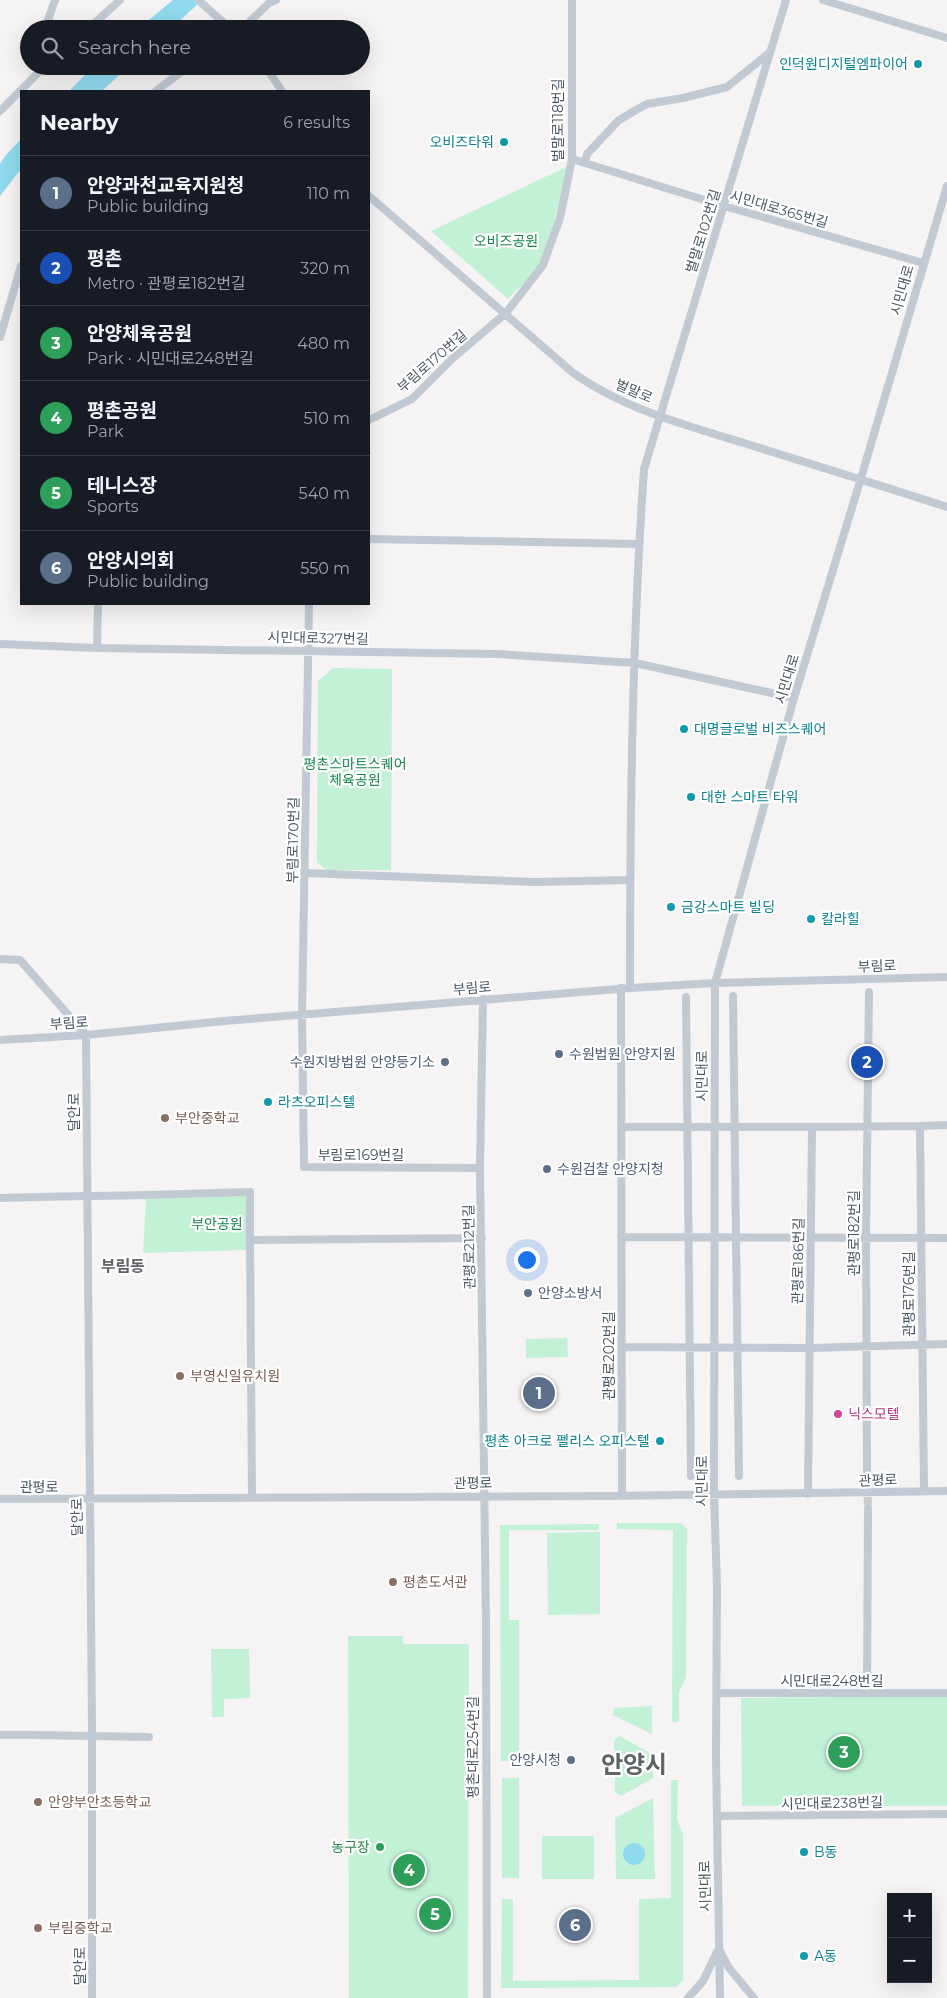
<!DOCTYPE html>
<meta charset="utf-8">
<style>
body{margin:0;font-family:Montserrat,"Noto Sans KR",sans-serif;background:#20242c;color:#f1f3f6}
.controls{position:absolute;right:15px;bottom:15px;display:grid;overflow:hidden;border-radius:0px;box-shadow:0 5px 20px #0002}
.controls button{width:45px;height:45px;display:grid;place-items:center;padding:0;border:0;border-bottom:1px solid #363941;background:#171b24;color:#f1f3f6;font:25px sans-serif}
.you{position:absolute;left:526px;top:1259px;width:18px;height:18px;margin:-12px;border:4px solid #fff;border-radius:50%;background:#1a73e8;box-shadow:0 0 0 8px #1a73e833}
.badge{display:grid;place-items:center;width:32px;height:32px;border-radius:50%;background:#0f766e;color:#fff;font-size:16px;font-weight:700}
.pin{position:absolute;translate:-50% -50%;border:2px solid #fff;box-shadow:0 1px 5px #0006}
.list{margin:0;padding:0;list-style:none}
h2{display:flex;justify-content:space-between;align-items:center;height:65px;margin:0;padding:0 20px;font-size:21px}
h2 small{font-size:16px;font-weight:400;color:#9ea1a6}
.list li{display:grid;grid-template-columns:32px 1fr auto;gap:15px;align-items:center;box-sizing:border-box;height:75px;padding:0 20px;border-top:1px solid #363941}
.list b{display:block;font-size:19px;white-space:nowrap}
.list p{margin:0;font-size:16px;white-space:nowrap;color:#9ea1a6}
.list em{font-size:16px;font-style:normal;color:#9ea1a6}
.icon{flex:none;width:28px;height:28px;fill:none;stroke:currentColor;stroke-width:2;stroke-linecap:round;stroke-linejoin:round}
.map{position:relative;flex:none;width:947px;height:1998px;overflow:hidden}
.search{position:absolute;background:#171b24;box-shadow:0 5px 20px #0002;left:20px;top:20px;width:350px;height:55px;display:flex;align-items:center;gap:12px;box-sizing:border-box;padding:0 18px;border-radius:28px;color:#9ea1a6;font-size:19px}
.panel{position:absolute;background:#171b24;box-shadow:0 5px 20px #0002;left:20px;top:90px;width:350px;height:515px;border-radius:0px}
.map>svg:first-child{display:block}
</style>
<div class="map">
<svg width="947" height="1998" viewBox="0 0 947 1998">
<rect width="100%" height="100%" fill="#f5f3f3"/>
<path fill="#c3f1d5" d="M 566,167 L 566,178 L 545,254 L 536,270 L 508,299 L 431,231 Z
M 333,668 L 392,669 L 391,870 L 326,870 L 317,862 L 318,681 Z
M 247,1196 L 246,1250 L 143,1253 L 146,1199 Z
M 567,1338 L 568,1357 L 526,1358 L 526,1339 Z
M 617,1523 L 681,1523 L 687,1529 L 686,1677 L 679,1692 L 679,1722 L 672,1722 L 673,1530 L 617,1529 Z
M 599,1524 L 599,1530 L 509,1530 L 509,1620 L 519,1620 L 519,1761 L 501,1761 L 500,1525 Z
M 600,1532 L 600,1614 L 548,1615 L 547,1533 Z
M 348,1636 L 403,1636 L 403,1644 L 469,1644 L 468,1998 L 349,1998 Z
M 211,1649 L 249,1649 L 250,1698 L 224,1699 L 224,1717 L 212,1717 Z
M 947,1696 L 947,1806 L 742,1806 L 741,1698 Z
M 652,1706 L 652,1734 L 613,1715 L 614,1708 Z
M 620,1736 L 653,1755 L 653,1778 L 621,1796 L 615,1792 L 614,1740 Z
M 502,1778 L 519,1778 L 519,1878 L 502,1878 Z
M 671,1780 L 678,1780 L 677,1820 L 683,1834 L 683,1980 L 676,1987 L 501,1988 L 502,1899 L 513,1899 L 513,1981 L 639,1980 L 639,1899 L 671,1898 Z
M 653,1798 L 655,1879 L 616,1879 L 615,1818 Z
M 542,1836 L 594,1836 L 594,1879 L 542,1879 Z"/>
<path fill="#90daee" d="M 173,0 L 202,0 L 171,29 L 138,29 Z
M 94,66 L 129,66 L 102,91 L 69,91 Z
M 21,139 L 21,169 L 0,196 L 0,164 L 6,155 Z
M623 1854a11 11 0 1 1 22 0a11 11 0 1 1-22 0Z"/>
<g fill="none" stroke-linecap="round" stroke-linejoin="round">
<path stroke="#caccce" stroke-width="8" stroke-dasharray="8 4" stroke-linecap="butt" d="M 867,1473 L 868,1508"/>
<path stroke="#c1cad2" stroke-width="8" d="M 198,0 L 231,29
M 823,0 L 947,38
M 45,29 L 55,0
M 88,29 L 120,0
M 242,29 L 269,3 L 276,0
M 265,66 L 282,91
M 156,91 L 189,66
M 0,111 L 45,66
M 572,159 L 724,206 L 923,263
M 585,163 L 587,154 L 618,121 L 634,111 L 647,104 L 683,98 L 727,87 L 769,53
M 369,196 L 572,372 C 623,409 688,426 747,444 C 814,465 880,485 947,507
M 0,337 L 21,266
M 369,420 L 412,399 L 453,358 L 506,313 L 543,265 L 560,218 L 572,159 L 572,0
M 369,539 L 639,544
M 309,604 L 302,1016 L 304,1167 L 480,1168
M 0,644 L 97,648 L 497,654 L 635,663 L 794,698
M 97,648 L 98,604
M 306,873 L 535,882 L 630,880
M 0,959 L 20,960 L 86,1035 L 92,1729 L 92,1998
M 621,988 L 622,1496
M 630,988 C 630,815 632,641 644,469 L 786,0
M 733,996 L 739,1476
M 686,997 L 691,1476
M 483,999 L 480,1168 L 486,1623 L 487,1998
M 0,1040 L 86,1035 L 224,1021 L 630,988 L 715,983 L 947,977
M 621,1127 L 812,1127 L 808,1494
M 812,1127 L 920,1126
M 148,1195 L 250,1192 L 250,1240
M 0,1198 L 37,1197
M 621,1237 L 947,1238
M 622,1347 L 810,1348 L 947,1344
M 867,1473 L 866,1237 L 869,992
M 924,1490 L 920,1126 L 947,1125
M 252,1497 L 250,1240 L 482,1238
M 0,1499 L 607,1496 L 947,1491
M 718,1693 L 947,1693
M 867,1693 L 868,1508
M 0,1735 L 33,1735
M 717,1816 L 947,1814
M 720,1951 L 729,1968 L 754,1998
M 688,1998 L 703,1981 L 717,1952
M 720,1998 L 716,1755 L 717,1586 L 714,1494 L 715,983 L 794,698 L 861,478 L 947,186"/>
<path stroke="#c1cad2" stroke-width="8" d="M 37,1197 L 148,1195
M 33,1735 L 149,1737"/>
</g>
<g fill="#0f9aa8" stroke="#fff" stroke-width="2">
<circle cx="918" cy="64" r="5"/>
<circle cx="504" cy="142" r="5"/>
<circle cx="684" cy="729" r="5"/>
<circle cx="691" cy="797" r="5"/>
<circle cx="671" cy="907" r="5"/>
<circle cx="811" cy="919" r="5"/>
<circle cx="268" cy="1102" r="5"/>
<circle cx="660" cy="1441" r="5"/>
<circle cx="804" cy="1852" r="5"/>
<circle cx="804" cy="1956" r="5"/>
</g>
<g fill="#5c6f8a" stroke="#fff" stroke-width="2">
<circle cx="559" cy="1054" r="5"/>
<circle cx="445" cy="1062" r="5"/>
<circle cx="547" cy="1169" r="5"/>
<circle cx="528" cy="1293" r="5"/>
<circle cx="571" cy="1760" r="5"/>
</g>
<g fill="#8d6e63" stroke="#fff" stroke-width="2">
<circle cx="165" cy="1118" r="5"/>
<circle cx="180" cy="1376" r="5"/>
<circle cx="393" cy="1582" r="5"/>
<circle cx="38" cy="1802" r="5"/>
<circle cx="38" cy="1928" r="5"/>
</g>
<circle fill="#d1479c" stroke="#fff" stroke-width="2" cx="838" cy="1414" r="5"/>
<circle fill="#2e9e5b" stroke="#fff" stroke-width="2" cx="380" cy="1847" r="5"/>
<g text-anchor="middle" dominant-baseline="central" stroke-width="4.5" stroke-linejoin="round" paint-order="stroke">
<g font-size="14" fill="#0d838f" stroke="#fff" text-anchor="start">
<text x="908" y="64" text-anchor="end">인덕원디지털엠파이어</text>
<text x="494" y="142" text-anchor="end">오비즈타워</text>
<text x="694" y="729">대명글로벌 비즈스퀘어</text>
<text x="701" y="797">대한 스마트 타워</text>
<text x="681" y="907">금강스마트 빌딩</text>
<text x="821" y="919">칼라힐</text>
<text x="278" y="1102">라츠오피스텔</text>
<text x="650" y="1441" text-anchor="end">평촌 아크로 펠리스 오피스텔</text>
<text x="814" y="1852">B동</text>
<text x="814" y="1956">A동</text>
</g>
<g font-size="14" fill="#4a5661" stroke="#fff">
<text transform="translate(558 120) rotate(-90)">벌말로118번길</text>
<text transform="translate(779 209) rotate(16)">시민대로365번길</text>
<text transform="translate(703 231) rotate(-73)">벌말로102번길</text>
<text transform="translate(902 290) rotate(-74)">시민대로</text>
<text transform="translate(432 361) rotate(-41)">부림로170번길</text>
<text transform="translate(634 391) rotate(23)">벌말로</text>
<text transform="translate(318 638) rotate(1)">시민대로327번길</text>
<text transform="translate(787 679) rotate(-73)">시민대로</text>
<text transform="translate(293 840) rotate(-89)">부림로170번길</text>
<text transform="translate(877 966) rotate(-2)">부림로</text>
<text transform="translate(472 988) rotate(-5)">부림로</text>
<text transform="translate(69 1023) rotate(-4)">부림로</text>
<text transform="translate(702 1076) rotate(-90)">시민대로</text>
<text transform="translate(74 1112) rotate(-90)">달안로</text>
<text x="361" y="1155">부림로169번길</text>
<text transform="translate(854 1233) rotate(-90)">관평로182번길</text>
<text transform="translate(469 1247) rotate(-91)">관평로212번길</text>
<text transform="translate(798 1261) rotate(-89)">관평로186번길</text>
<text transform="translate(909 1294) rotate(-90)">관평로176번길</text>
<text transform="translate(609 1356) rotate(-90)">관평로202번길</text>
<text transform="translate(878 1480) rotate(-2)">관평로</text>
<text transform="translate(702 1481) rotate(-90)">시민대로</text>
<text transform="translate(473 1483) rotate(-1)">관평로</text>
<text x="39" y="1487">관평로</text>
<text transform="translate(77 1517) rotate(-91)">달안로</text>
<text x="832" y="1681">시민대로248번길</text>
<text transform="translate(473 1747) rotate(-90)">평촌대로254번길</text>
<text transform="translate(832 1803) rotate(-1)">시민대로238번길</text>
<text transform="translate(705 1886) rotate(-91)">시민대로</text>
<text transform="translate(80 1966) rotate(-90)">달안로</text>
</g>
<g font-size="14" fill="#17864f" stroke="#fff">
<text x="506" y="241">오비즈공원</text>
<text x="355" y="764">평촌스마트스퀘어<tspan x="355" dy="16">체육공원</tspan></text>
<text x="217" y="1224">부안공원</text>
</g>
<g font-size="14" fill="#4e5e75" stroke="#fff" text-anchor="start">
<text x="569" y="1054">수원법원 안양지원</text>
<text x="435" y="1062" text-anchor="end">수원지방법원 안양등기소</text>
<text x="557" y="1169">수원검찰 안양지청</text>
<text x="538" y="1293">안양소방서</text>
<text x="561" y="1760" text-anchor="end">안양시청</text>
</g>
<g font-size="14" fill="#785e54" stroke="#fff" text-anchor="start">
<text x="175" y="1118">부안중학교</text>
<text x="190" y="1376">부영신일유치원</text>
<text x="403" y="1582">평촌도서관</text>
<text x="48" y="1802">안양부안초등학교</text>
<text x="48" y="1928">부림중학교</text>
</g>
<g font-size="14" fill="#b23c85" stroke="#fff" text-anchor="start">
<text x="848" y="1414">닉스모텔</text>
</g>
<g font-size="14" fill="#27864d" stroke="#fff" text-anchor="end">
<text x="370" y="1847">농구장</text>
</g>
<g font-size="16" font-weight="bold" fill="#5f6368" stroke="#fff">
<text x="123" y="1266">부림동</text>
</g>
<g font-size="24" font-weight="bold" fill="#5f6368" stroke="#fff">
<text x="634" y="1764">안양시</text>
</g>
</g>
</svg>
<div class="controls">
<button>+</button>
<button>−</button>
</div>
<div class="you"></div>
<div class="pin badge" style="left:539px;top:1393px;background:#5c6f8a">1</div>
<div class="pin badge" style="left:867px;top:1062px;background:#1a4fb4">2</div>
<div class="pin badge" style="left:844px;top:1752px;background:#2e9e5b">3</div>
<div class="pin badge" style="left:409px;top:1870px;background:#2e9e5b">4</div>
<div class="pin badge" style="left:435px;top:1914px;background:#2e9e5b">5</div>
<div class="pin badge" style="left:575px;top:1925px;background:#5c6f8a">6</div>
<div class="search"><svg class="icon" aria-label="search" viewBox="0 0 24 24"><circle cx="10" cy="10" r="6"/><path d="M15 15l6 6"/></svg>Search here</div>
<section class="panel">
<h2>Nearby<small>6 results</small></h2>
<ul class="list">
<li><span class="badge" style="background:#5c6f8a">1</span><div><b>안양과천교육지원청</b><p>Public building</p></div><em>110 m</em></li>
<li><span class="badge" style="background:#1a4fb4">2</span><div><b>평촌</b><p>Metro · 관평로182번길</p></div><em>320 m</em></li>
<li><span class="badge" style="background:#2e9e5b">3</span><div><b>안양체육공원</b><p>Park · 시민대로248번길</p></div><em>480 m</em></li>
<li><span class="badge" style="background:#2e9e5b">4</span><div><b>평촌공원</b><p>Park</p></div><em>510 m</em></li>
<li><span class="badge" style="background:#2e9e5b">5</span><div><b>테니스장</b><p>Sports</p></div><em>540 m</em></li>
<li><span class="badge" style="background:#5c6f8a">6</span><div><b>안양시의회</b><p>Public building</p></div><em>550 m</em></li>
</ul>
</section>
</div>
